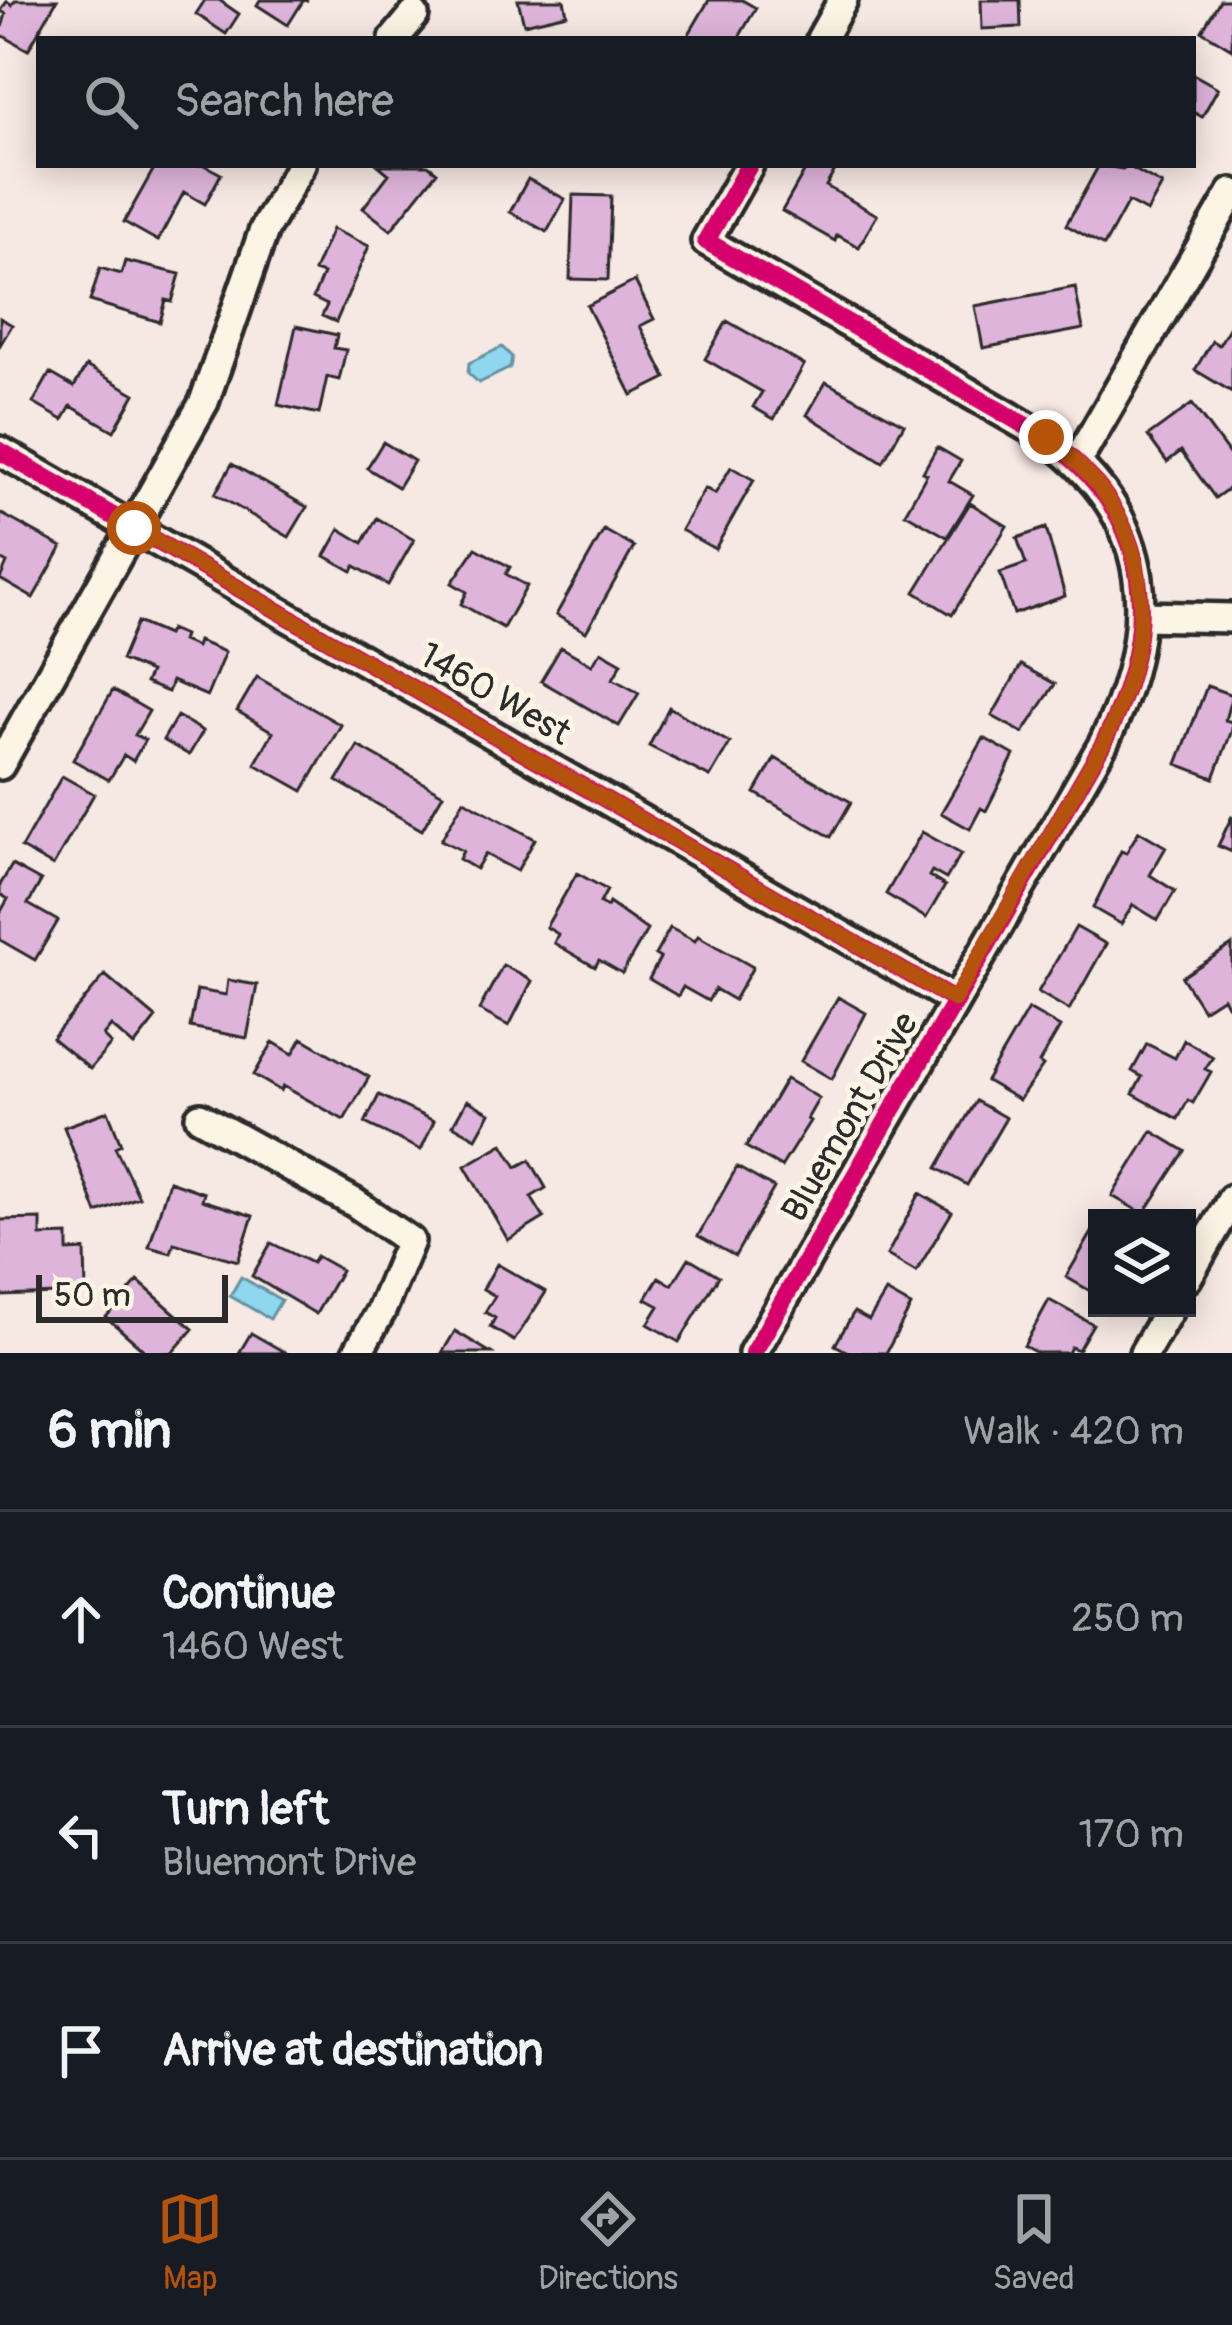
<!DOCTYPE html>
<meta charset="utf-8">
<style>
body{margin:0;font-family:Pangolin,sans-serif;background:#20242c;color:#f1f3f6}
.controls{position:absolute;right:36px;bottom:36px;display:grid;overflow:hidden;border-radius:0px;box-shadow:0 6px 30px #0003}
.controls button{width:108px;height:108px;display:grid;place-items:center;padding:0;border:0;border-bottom:3px solid #363941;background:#171b24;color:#f1f3f6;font:60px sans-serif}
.scale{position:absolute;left:36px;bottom:30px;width:192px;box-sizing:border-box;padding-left:12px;border:6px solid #2b2b2b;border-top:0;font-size:33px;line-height:42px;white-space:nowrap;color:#2b2b2b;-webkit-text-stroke:9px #fcf5e5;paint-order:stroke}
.stop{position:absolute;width:36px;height:36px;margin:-27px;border:9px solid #b45309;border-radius:50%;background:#fff}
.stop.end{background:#b45309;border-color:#fff;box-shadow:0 3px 12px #0008}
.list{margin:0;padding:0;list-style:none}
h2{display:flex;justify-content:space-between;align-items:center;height:156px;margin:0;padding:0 48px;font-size:51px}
h2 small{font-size:39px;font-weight:400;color:#9ea1a6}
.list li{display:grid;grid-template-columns:78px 1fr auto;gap:36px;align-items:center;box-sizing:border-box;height:216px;padding:0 48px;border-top:3px solid #363941}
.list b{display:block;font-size:45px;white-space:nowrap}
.list p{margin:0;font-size:39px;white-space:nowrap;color:#9ea1a6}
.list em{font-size:39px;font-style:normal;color:#9ea1a6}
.icon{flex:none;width:66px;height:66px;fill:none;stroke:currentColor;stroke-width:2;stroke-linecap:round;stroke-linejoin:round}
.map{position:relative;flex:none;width:1232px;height:1353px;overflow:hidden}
.search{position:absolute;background:#171b24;box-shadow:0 6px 30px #0003;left:36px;right:36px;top:36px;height:132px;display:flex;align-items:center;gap:30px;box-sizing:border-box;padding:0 42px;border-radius:0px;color:#9ea1a6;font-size:45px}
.sheet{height:804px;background:#171b24}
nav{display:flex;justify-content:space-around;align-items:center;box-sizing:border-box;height:168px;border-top:3px solid #363941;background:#171b24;font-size:33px;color:#9ea1a6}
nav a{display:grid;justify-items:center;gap:6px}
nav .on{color:#b45309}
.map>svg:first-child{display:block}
</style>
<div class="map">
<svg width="1232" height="1353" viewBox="0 0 1232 1353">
<rect width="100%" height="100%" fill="#f6e8e3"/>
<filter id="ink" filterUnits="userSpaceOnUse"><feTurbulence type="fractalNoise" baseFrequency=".00833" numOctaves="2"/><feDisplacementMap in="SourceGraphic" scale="24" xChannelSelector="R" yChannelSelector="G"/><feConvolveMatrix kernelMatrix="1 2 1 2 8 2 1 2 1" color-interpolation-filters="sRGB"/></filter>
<g filter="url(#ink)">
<path fill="#8ed7ef" stroke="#6692a1" stroke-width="3" d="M 502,347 L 512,357 L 510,368 L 479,383 L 468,373 L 469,363 Z
M 241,1277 L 281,1300 L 270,1319 L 230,1296 Z"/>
<path fill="#deb4db" stroke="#2b2b2b" stroke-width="3" d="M 15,0 L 57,0 L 28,50 L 0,34 L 6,14 L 1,11 L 7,1 L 12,5 Z
M 205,0 L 219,0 L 239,14 L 226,34 L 196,14 Z
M 260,0 L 308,0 L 303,1 L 288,25 L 257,5 Z
M 518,0 L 564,0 L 567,14 L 524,24 Z
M 709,0 L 742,0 L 756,8 L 738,39 L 686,39 Z
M 981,0 L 1020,0 L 1021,27 L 982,29 Z
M 1220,0 L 1232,0 L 1232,49 L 1202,31 Z
M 1193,74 L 1218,88 L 1202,117 L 1195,113 L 1193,117 Z
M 156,165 L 204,165 L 221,174 L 205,204 L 184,192 L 158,241 L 124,222 Z
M 378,165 L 428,165 L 437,172 L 391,230 L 363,208 L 389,174 Z
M 808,165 L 838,165 L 826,186 L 877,215 L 859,247 L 837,235 L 835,241 L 782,211 Z
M 1099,165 L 1123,169 L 1126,165 L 1162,185 L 1147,212 L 1128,202 L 1104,246 L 1066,225 Z
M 528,179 L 565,199 L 547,232 L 510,212 Z
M 573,195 L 611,196 L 608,280 L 570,279 Z
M 332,229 L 369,246 L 336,322 L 322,316 L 327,305 L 313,298 L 323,274 L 314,271 Z
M 125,261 L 180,274 L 172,302 L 166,300 L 160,322 L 90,301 L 100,268 L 121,274 Z
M 635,281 L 654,319 L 640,326 L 666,378 L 632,395 L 587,306 Z
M 1075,287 L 1083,329 L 983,348 L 975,306 Z
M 0,318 L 12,325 L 0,345 Z
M 727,321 L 804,365 L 774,419 L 753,407 L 762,392 L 705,359 Z
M 1232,323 L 1232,392 L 1195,370 L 1212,341 L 1219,345 Z
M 296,326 L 337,335 L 334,348 L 346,350 L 339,380 L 327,377 L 319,414 L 278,405 Z
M 86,366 L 135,394 L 114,431 L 71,406 L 63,420 L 33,403 L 50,373 L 74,387 Z
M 826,382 L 904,424 L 883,462 L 807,415 Z
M 1192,404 L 1232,458 L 1232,486 L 1215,498 L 1181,451 L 1167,462 L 1148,436 Z
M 383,442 L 414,461 L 398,487 L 367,468 Z
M 937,447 L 961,461 L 949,481 L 973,495 L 947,537 L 905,513 L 927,474 L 923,472 Z
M 232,464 L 307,507 L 289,537 L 215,494 Z
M 731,467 L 754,480 L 715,549 L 681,530 L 705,488 L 715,494 Z
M 970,503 L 1007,526 L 952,615 L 915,592 Z
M 0,513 L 62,547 L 33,598 L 0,579 L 7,563 L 0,559 Z
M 377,518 L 414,540 L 388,585 L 355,566 L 352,571 L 325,556 L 340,529 L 363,543 Z
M 1046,528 L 1065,596 L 1014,614 L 1000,573 L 1026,564 L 1017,538 Z
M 604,530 L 634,547 L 586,632 L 556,615 Z
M 476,548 L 510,567 L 506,574 L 527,586 L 503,628 L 461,604 L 467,592 L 452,583 Z
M 137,622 L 167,635 L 170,629 L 184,635 L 182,641 L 196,647 L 198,641 L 225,652 L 207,696 L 172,681 L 168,692 L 145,683 L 150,672 L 121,660 Z
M 561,647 L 592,665 L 601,651 L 622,663 L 613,679 L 639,693 L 619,726 L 541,681 Z
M 1021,665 L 1055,684 L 1023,733 L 992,716 Z
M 257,677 L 341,725 L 303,791 L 255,764 L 273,732 L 237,711 Z
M 1207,686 L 1232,695 L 1225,720 L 1232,722 L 1232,730 L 1214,778 L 1177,764 Z
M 113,690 L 149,711 L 135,735 L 145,740 L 133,761 L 124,755 L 109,780 L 73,760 Z
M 669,707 L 730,743 L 710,777 L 649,746 Z
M 177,716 L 203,731 L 189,755 L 163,740 Z
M 984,738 L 1014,755 L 986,811 L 981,808 L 970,829 L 941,813 Z
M 358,746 L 443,794 L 422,830 L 337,781 Z
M 775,758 L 851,802 L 831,837 L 755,793 Z
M 62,776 L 94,794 L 53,866 L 21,848 Z
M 464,800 L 535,839 L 517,871 L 485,854 L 476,869 L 459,859 L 463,851 L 441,840 Z
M 1232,816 L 1232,852 L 1218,846 Z
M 1139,831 L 1166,847 L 1150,875 L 1175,891 L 1158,920 L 1133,905 L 1121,924 L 1093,908 L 1121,851 L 1126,853 Z
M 922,832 L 961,854 L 946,879 L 932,871 L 929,876 L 945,886 L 926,918 L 886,894 Z
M 12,865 L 41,881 L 28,904 L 58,921 L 35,960 L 0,940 L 0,913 L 8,899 L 0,894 L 0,885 Z
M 577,873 L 607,890 L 600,903 L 607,907 L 609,903 L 647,930 L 622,973 L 599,960 L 595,967 L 554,943 L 558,934 L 546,927 Z
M 1076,927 L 1106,944 L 1069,1010 L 1038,992 Z
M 670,928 L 695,941 L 698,936 L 753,967 L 734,1000 L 715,989 L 708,1001 L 683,987 L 678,996 L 649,979 L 660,958 L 655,955 Z
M 1232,945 L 1232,1002 L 1227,1005 L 1223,997 L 1203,1010 L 1182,977 Z
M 503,965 L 532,981 L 509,1026 L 479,1010 Z
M 105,975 L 156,1018 L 134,1046 L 111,1026 L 103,1036 L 111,1044 L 90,1069 L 52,1038 Z
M 228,980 L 257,985 L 247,1038 L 190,1027 L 197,990 L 226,995 Z
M 838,997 L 866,1013 L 832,1079 L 801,1061 Z
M 1028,1009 L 1060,1027 L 1039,1063 L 1043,1066 L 1019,1100 L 986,1081 Z
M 302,1038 L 369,1077 L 344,1120 L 283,1086 L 281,1091 L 254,1075 L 273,1042 L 293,1054 Z
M 1184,1040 L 1213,1057 L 1205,1069 L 1211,1072 L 1193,1103 L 1188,1100 L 1178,1119 L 1133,1094 L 1142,1077 L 1132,1071 L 1147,1044 L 1175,1058 Z
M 786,1079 L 819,1098 L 807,1119 L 810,1121 L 781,1167 L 746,1147 Z
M 379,1095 L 434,1121 L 421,1150 L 365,1123 Z
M 467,1100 L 490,1113 L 476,1138 L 453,1125 Z
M 976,1101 L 1006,1118 L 967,1185 L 937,1168 Z
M 108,1111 L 121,1144 L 115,1147 L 139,1197 L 97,1213 L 64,1127 Z
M 1152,1131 L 1185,1151 L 1144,1214 L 1112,1196 Z
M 503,1144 L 517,1167 L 530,1160 L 546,1188 L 531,1197 L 544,1218 L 508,1240 L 465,1166 Z
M 737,1167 L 774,1188 L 735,1256 L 698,1236 Z
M 169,1181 L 204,1193 L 202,1200 L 253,1216 L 238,1261 L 174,1243 L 171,1253 L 149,1247 Z
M 920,1193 L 952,1212 L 916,1272 L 887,1255 Z
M 41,1219 L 41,1236 L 68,1235 L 68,1251 L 85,1250 L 86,1293 L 1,1296 L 0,1220 Z
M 1097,1224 L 1097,1295 L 1066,1277 Z
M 271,1243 L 312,1263 L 316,1256 L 341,1270 L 316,1314 L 252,1276 Z
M 689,1258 L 719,1276 L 679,1342 L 648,1324 L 659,1306 L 646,1299 L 659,1277 L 672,1285 Z
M 497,1264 L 546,1292 L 514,1341 L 490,1327 L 495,1318 L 485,1312 L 495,1296 L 483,1289 Z
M 138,1281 L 193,1329 L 172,1353 L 147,1353 L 106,1317 Z
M 886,1292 L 911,1306 L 886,1353 L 850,1353 L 835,1345 L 854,1312 L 869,1320 Z
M 1049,1300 L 1093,1324 L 1078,1350 L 1071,1347 L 1068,1353 L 1037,1353 L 1024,1346 Z
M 455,1331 L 491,1353 L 442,1353 Z
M 251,1333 L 286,1353 L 239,1353 Z"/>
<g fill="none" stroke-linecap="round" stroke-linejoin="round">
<g stroke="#2b2b2b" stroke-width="36">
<path id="minor" d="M 394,39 L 414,15
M 821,39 L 843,0
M 749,165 L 706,241 L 1045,437 C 1157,517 1161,628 1103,744 L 753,1353
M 0,451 L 954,1000
M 1078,460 L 1232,193
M 1142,616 L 1232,618
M 0,765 L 204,402 L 264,230 L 301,165
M 200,1117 L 355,1203 L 410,1241 L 381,1311 L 357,1353
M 1187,1278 L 1232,1199
M 1144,1353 L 1170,1308"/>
</g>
<use href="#minor" stroke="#fcf5e5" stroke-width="27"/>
<g stroke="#fcf5e5" stroke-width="26">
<path id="cycleway" d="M 749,165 L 706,241 L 1045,437 C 1157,517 1161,628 1103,744 L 753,1353
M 0,451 L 954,1000"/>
</g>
<use href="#cycleway" stroke="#d6006c" stroke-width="18"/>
</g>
</g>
<g fill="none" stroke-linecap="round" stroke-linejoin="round" filter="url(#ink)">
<path stroke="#b45309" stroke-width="15" d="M 134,528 L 954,1000 L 1103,744 C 1161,628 1158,518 1046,437"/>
</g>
<g text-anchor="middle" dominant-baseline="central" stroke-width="10" stroke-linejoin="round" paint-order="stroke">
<g font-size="36" fill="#2b2b2b" stroke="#fcf5e5">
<text transform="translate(495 694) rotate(30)">1460 West</text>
<text transform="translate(850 1117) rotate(-60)">Bluemont Drive</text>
</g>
</g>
</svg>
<div class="controls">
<button><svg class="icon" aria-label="layers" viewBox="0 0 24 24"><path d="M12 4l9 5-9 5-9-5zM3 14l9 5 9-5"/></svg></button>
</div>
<div class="scale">50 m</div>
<div class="stop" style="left:134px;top:528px"></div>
<div class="stop end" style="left:1046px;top:437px"></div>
<div class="search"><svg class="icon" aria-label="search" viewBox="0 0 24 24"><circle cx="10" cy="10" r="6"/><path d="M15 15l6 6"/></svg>Search here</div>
</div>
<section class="sheet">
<h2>6 min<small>Walk · 420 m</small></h2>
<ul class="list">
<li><svg class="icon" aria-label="ahead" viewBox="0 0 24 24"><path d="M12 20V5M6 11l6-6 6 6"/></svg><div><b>Continue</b><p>1460 West</p></div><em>250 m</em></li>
<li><svg class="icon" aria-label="left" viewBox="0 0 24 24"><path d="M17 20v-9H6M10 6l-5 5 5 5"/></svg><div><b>Turn left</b><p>Bluemont Drive</p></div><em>170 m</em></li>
<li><svg class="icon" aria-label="arrive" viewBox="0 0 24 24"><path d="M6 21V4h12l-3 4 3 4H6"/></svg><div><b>Arrive at destination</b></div></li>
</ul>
</section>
<nav>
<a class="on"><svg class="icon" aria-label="map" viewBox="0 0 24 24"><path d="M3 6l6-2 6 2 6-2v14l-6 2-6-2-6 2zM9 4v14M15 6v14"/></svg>Map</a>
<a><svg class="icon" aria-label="directions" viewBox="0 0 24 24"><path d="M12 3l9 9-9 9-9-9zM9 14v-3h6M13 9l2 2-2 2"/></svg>Directions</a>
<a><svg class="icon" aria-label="saved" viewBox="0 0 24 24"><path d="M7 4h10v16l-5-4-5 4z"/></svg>Saved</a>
</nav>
